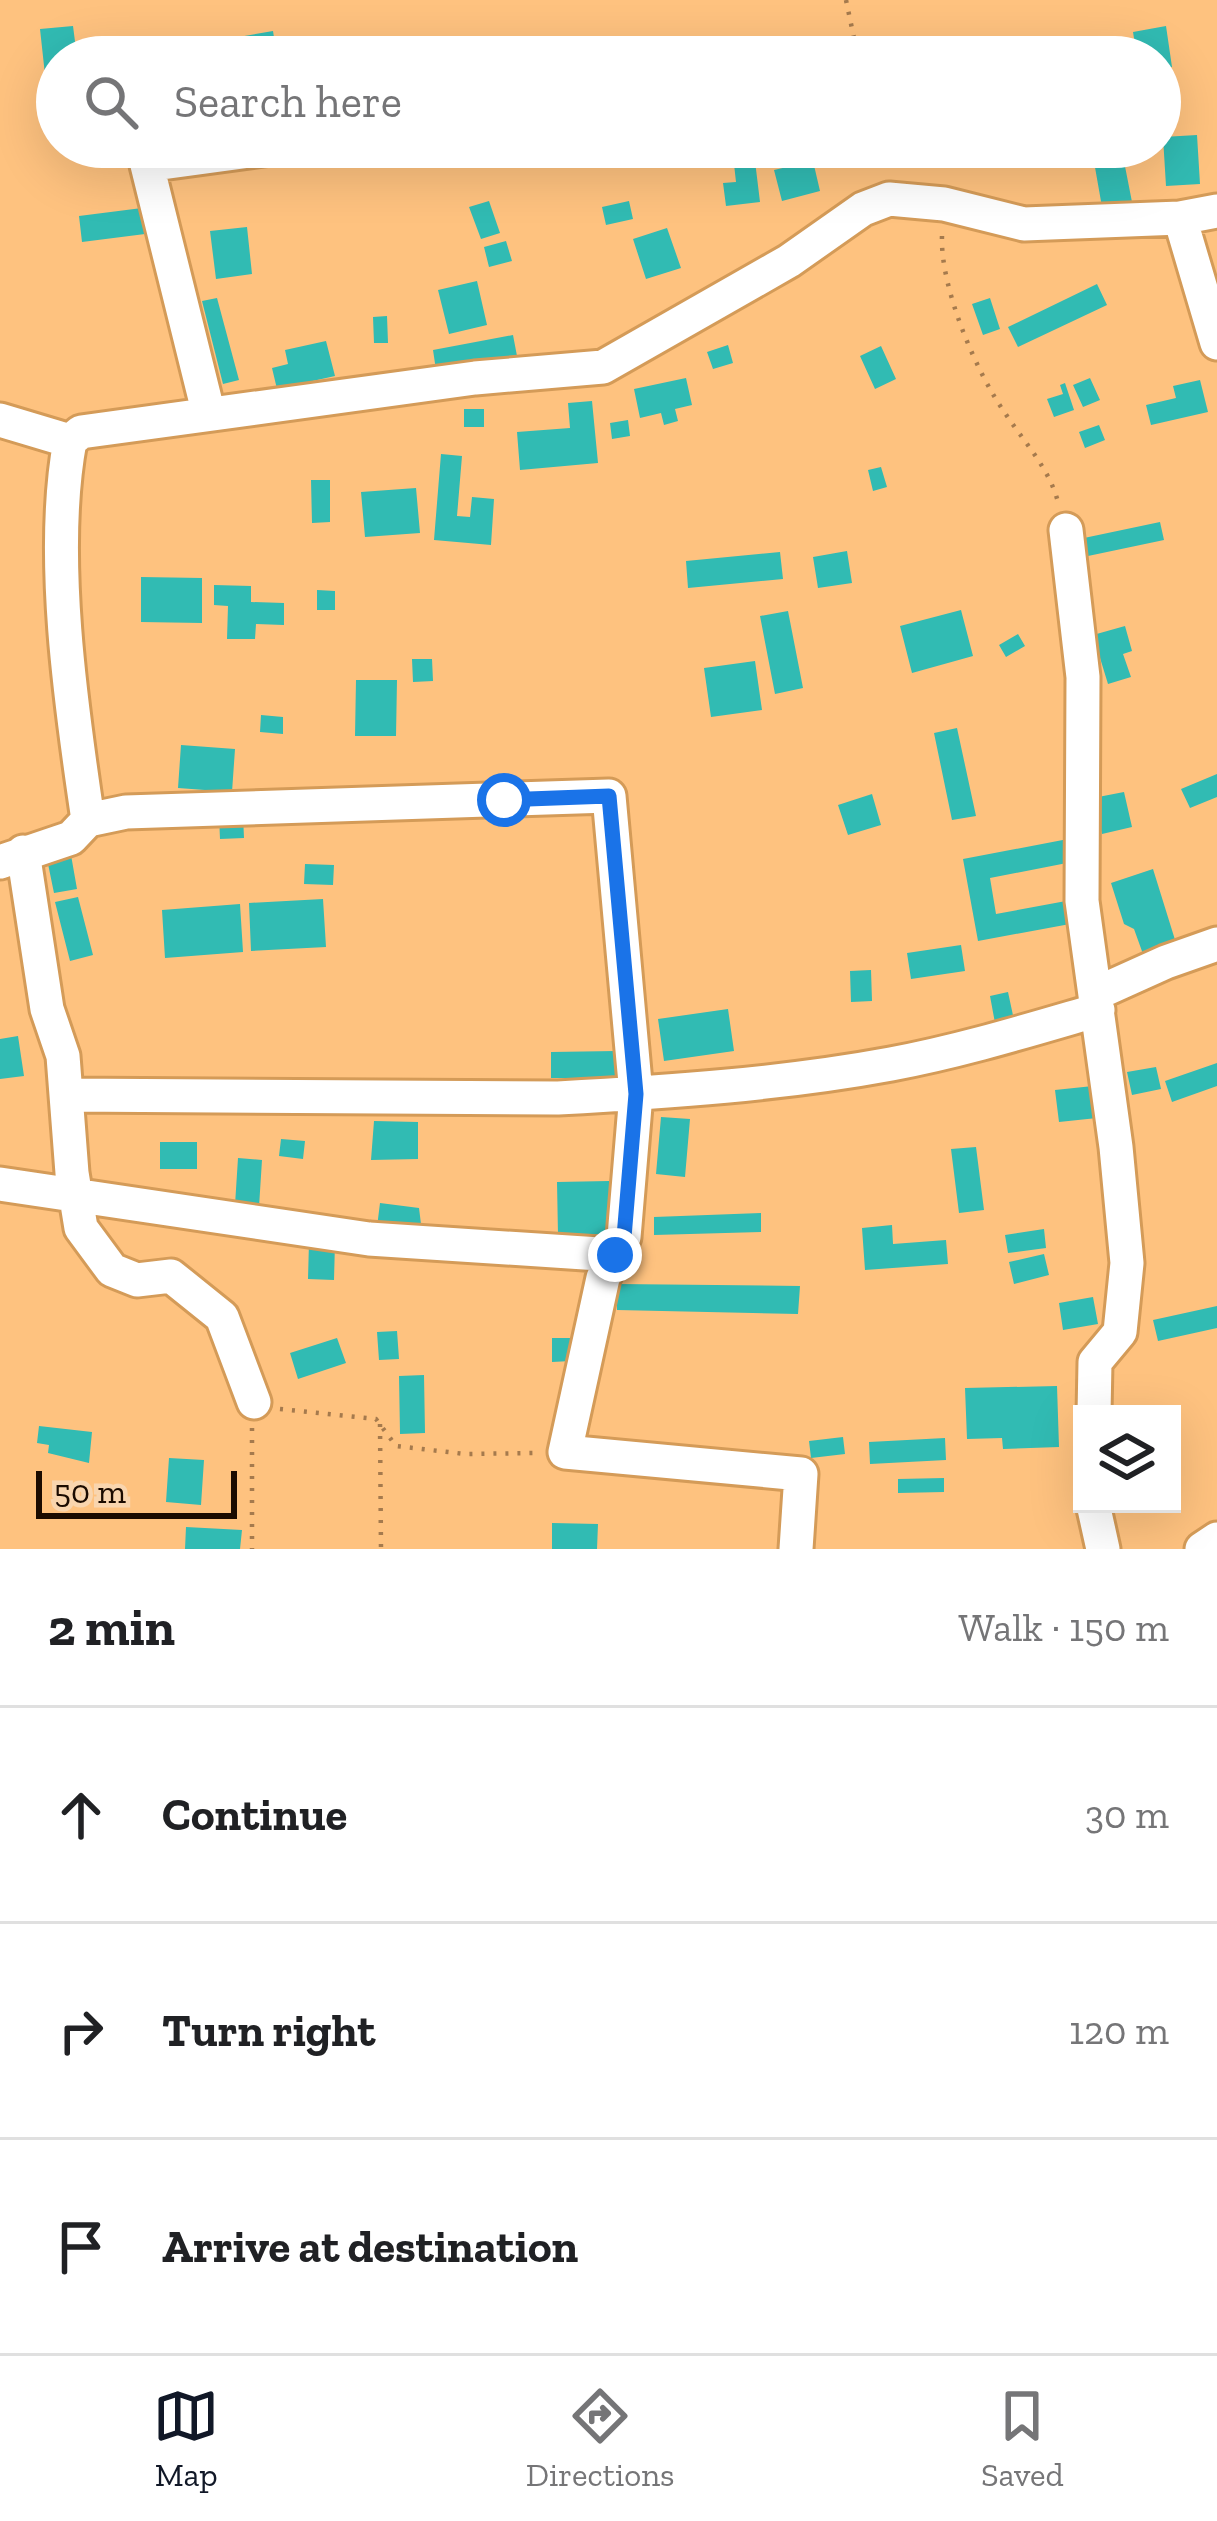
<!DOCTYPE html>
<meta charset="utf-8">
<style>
body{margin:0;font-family:"Zilla Slab",serif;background:#f2f2f2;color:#202124}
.controls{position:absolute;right:36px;bottom:36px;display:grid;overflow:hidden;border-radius:0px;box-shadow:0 12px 48px #0002}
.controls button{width:108px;height:108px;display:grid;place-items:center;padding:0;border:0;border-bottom:3px solid #e0e0e0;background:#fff;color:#202124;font:60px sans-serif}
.scale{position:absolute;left:36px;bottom:30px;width:201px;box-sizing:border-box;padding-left:12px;border:6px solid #1b0b00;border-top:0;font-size:33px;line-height:42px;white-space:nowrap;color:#1b0b00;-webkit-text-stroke:9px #f9d5ae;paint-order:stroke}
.stop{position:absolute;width:36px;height:36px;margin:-27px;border:9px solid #1a73e8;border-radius:50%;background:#fff}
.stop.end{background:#1a73e8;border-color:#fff;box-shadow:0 3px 12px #0008}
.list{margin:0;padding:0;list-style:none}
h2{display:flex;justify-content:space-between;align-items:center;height:156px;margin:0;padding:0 48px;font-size:51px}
h2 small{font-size:39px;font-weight:400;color:#757577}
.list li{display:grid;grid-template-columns:78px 1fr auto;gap:36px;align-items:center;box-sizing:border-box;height:216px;padding:0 48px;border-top:3px solid #e0e0e0}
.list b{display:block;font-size:45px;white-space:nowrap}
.list em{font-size:39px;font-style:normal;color:#757577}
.icon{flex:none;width:66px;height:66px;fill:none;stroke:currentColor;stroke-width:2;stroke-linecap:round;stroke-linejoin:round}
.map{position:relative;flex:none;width:1217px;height:1549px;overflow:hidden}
.search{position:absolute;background:#fff;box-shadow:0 12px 48px #0002;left:36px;right:36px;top:36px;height:132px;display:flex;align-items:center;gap:30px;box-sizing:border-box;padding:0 42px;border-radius:66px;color:#757577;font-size:45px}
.sheet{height:804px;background:#fff}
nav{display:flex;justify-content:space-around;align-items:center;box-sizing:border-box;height:168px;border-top:3px solid #e0e0e0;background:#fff;font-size:33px;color:#757577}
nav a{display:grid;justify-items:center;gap:6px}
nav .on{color:#111827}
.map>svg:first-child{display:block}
</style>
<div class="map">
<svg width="1217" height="1549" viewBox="0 0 1217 1549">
<rect width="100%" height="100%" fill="#fec27f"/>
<path fill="#31bbb3" d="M 73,26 L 77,57 L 57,57 L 57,92 L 47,93 L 40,29 Z
M 1166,26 L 1172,67 L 1160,69 L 1160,57 L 1137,57 L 1133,32 Z
M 273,31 L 277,57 L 236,57 L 233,38 Z
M 1037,45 L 1040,57 L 998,57 L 997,53 Z
M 1197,135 L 1200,184 L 1166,186 L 1163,137 Z
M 1122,151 L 1132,202 L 1102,207 L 1093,156 Z
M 755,161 L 760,202 L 726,206 L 723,183 L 736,182 L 734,164 Z
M 813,161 L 820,191 L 782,201 L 774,170 Z
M 489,201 L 500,233 L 481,239 L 469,207 Z
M 629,201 L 633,219 L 606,225 L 602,207 Z
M 142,208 L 145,234 L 82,242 L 79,216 Z
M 247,227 L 252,274 L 216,279 L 210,231 Z
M 667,228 L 681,268 L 646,279 L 633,239 Z
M 506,241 L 512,261 L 489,267 L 484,247 Z
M 477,281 L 487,325 L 449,334 L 438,290 Z
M 1097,284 L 1107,305 L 1018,347 L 1008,327 Z
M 217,298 L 239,380 L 223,384 L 202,301 Z
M 990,298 L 1000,329 L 983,335 L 972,304 Z
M 387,316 L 388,343 L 374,343 L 373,317 Z
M 513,335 L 517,356 L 436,370 L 433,350 Z
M 326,341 L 335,376 L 277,389 L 272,368 L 288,364 L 285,350 Z
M 728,345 L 733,363 L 713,369 L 707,352 Z
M 881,346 L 896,379 L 875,389 L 860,356 Z
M 686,378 L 692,405 L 675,409 L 678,421 L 664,425 L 661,413 L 640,418 L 634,389 Z
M 1090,378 L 1100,400 L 1083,407 L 1073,385 Z
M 1200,380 L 1208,412 L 1151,425 L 1146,405 L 1176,398 L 1173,386 Z
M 1065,383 L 1074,410 L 1054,417 L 1047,399 L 1063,394 L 1060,385 Z
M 592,401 L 598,463 L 520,470 L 517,432 L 570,428 L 568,403 Z
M 464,409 L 484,409 L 484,427 L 464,427 Z
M 628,420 L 630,436 L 612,439 L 610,423 Z
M 1099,425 L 1105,440 L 1085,448 L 1079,432 Z
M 441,454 L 462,456 L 457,516 L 470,517 L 472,497 L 494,499 L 491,545 L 434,540 Z
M 881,467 L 887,487 L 873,491 L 868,470 Z
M 311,480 L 330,480 L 330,522 L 312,523 Z
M 416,488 L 420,533 L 365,537 L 361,492 Z
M 1160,522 L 1164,540 L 1088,556 L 1084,538 Z
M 847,551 L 852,583 L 818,588 L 813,557 Z
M 780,552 L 783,579 L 688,588 L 686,561 Z
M 141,577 L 202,578 L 202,623 L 141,622 Z
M 214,585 L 251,586 L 251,602 L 284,603 L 284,625 L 256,624 L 255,639 L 227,639 L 228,606 L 214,605 Z
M 317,590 L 335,591 L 335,610 L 317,610 Z
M 961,610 L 973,656 L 912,673 L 900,626 Z
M 788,611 L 803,688 L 775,694 L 760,616 Z
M 1125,626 L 1132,651 L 1123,654 L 1131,677 L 1108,684 L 1093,635 Z
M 1018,634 L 1025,646 L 1006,657 L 999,645 Z
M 412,659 L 432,659 L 433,681 L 413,682 Z
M 755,661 L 762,710 L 711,717 L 704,668 Z
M 356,680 L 397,680 L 396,736 L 355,736 Z
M 261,715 L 283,717 L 283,734 L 260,732 Z
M 957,728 L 976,816 L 952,820 L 934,733 Z
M 181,745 L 235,749 L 232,792 L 178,788 Z
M 1217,774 L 1217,797 L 1190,808 L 1181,789 Z
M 1124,792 L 1132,827 L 1102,834 L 1093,798 Z
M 872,794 L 881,825 L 848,835 L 838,805 Z
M 243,815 L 244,838 L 220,839 L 219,816 Z
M 1068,839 L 1072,862 L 990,878 L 996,914 L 1066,901 L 1070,924 L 978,941 L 963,859 Z
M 71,855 L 77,889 L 54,893 L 47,859 Z
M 305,864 L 334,865 L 333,885 L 304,884 Z
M 1153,869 L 1176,943 L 1143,954 L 1134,929 L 1124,924 L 1111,883 Z
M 78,897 L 93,955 L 70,961 L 55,902 Z
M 323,899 L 326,947 L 251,951 L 249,903 Z
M 240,904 L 243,952 L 165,958 L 162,910 Z
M 961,945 L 965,971 L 911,979 L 907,953 Z
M 871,970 L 872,1001 L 851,1002 L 850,971 Z
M 1008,992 L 1014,1020 L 995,1023 L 990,996 Z
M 728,1009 L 734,1051 L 664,1061 L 658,1019 Z
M 18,1036 L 24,1076 L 0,1079 L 0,1039 Z
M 616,1051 L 616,1078 L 551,1078 L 551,1052 Z
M 1217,1063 L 1217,1086 L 1172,1102 L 1165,1081 Z
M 1156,1067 L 1161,1089 L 1132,1095 L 1127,1072 Z
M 1093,1086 L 1097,1118 L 1059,1122 L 1055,1090 Z
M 661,1117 L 690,1119 L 685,1177 L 656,1174 Z
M 374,1121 L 418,1122 L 418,1159 L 371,1160 Z
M 281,1139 L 305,1141 L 303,1159 L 279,1156 Z
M 160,1142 L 197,1142 L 197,1169 L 160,1169 Z
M 976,1147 L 984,1210 L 959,1213 L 951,1149 Z
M 238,1158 L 262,1160 L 259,1207 L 235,1205 Z
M 609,1181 L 610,1234 L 558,1235 L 557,1182 Z
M 380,1203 L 419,1208 L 422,1232 L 377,1227 Z
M 761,1213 L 761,1232 L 654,1235 L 654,1217 Z
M 892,1225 L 893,1244 L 946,1240 L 948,1264 L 865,1270 L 862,1228 Z
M 1044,1229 L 1046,1248 L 1008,1253 L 1005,1235 Z
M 309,1242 L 335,1243 L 334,1280 L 308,1279 Z
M 1044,1254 L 1049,1275 L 1014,1284 L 1009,1262 Z
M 617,1284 L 800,1286 L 798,1314 L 617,1310 Z
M 1093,1297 L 1098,1324 L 1063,1330 L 1059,1303 Z
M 1217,1306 L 1217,1328 L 1158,1341 L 1153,1320 Z
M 397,1331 L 399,1359 L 379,1360 L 377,1332 Z
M 337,1338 L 346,1363 L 298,1379 L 290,1353 Z
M 552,1338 L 571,1338 L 571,1361 L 552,1362 Z
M 424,1375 L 425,1433 L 400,1434 L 399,1376 Z
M 1057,1386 L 1059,1447 L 1003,1449 L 1002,1438 L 967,1439 L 965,1388 Z
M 39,1426 L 92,1432 L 89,1463 L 48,1453 L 49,1445 L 37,1443 Z
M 843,1437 L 845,1454 L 811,1458 L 809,1441 Z
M 945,1438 L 946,1460 L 870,1464 L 869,1442 Z
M 169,1458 L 204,1460 L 201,1505 L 166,1502 Z
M 944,1478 L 944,1492 L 898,1493 L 898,1479 Z
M 552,1523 L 598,1524 L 597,1549 L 552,1549 Z
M 186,1527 L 242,1530 L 240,1549 L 185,1549 Z"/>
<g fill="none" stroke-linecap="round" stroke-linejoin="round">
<g stroke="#d49b58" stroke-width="39">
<path id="minor" d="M 1180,218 L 1217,343
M 208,411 L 147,165 L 278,147
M 0,420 L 70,441 L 81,432 L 475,378 L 603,367 L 789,261 L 863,209 L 889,199 L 944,204 L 1024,224 L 1180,218 L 1217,211
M 70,441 C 49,553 71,706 88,820
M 1066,530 L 1083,677 L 1082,901 L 1116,1147 L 1127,1263 L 1120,1332 L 1095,1362 L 1094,1414
M 23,852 L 47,1009 L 63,1056 L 72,1173 L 81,1228 L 112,1270 L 137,1280 L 171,1276 L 222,1317 L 254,1402
M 0,862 L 71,838 L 88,820 L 126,812 L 609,796 L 636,1094 L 624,1237 L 603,1278 L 565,1452 L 801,1474 L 796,1549
M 1095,994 L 1166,962 L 1217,944
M 67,1095 L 558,1098 C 668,1092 783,1084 891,1064 C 961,1051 1029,1030 1098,1010
M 0,1184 L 369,1239 L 615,1255
M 1093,1504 L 1103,1549
M 1202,1549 L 1217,1539"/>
</g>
<path stroke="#a57a4d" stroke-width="4.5" stroke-dasharray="3 9" stroke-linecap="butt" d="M 846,0 L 858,57
M 878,147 L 883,170
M 942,236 C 940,287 976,372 1005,413 C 1024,442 1049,468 1058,502
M 280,1409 L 376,1419 L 396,1446 L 465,1454 L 535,1453
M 380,1424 L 381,1549
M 252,1428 L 252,1549"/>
<use href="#minor" stroke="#fff" stroke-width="33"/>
</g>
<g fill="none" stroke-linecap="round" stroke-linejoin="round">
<path stroke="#1a73e8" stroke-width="15" d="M 504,800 L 609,796 L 636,1094 L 624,1237 L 615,1255"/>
</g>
</svg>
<div class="controls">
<button><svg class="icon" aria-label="layers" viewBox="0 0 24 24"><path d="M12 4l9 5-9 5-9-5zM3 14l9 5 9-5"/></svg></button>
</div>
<div class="scale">50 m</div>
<div class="stop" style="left:504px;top:800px"></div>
<div class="stop end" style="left:615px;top:1255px"></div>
<div class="search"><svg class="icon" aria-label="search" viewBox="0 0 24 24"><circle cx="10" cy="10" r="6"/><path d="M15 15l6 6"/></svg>Search here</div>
</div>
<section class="sheet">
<h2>2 min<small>Walk · 150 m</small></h2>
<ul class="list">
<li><svg class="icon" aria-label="ahead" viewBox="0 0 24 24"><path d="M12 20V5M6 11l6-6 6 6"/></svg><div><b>Continue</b></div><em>30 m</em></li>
<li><svg class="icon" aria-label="right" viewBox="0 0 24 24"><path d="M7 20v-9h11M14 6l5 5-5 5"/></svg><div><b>Turn right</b></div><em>120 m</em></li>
<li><svg class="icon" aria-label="arrive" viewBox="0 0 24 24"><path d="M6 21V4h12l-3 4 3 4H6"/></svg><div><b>Arrive at destination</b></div></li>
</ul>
</section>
<nav>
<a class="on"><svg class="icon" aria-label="map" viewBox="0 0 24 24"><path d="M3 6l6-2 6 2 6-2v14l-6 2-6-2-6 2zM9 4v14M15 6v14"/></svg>Map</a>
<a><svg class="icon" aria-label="directions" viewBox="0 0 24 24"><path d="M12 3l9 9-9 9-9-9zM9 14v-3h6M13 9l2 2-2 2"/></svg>Directions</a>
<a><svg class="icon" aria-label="saved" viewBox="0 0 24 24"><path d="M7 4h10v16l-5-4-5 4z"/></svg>Saved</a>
</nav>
